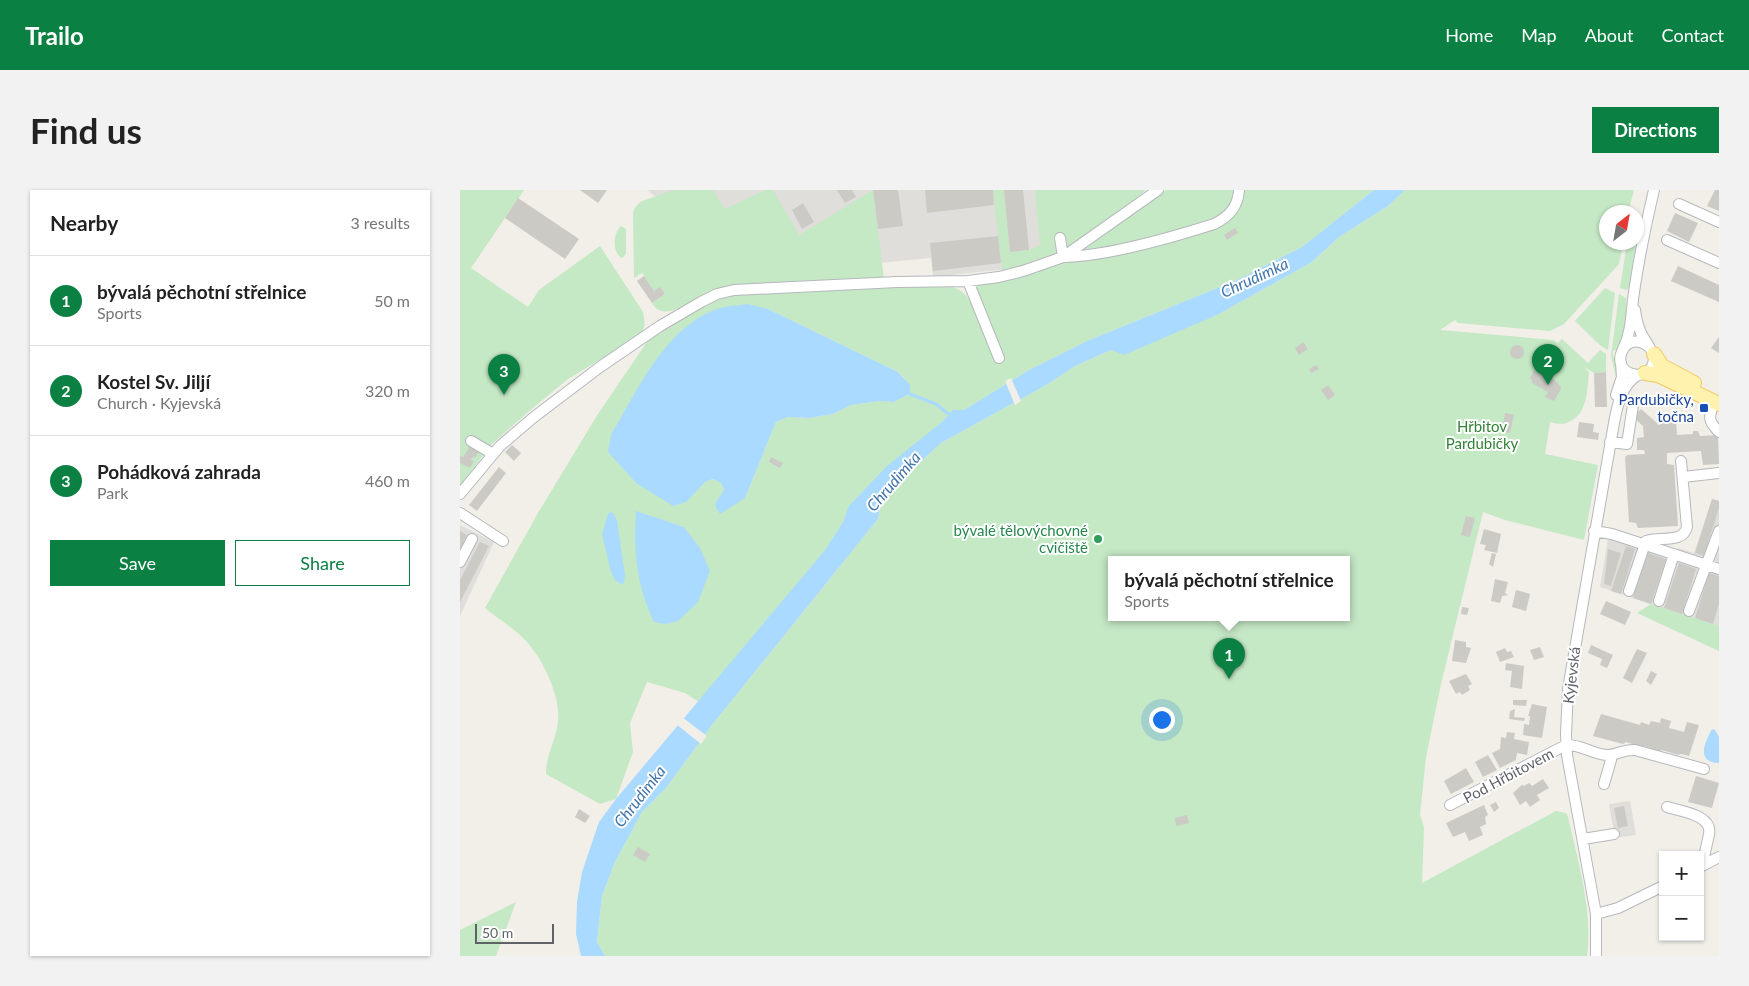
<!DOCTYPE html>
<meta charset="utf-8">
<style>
body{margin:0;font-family:Lato,sans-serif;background:#f2f2f2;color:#222}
.controls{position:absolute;right:15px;bottom:15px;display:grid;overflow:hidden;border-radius:0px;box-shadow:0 1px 4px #0004}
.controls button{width:45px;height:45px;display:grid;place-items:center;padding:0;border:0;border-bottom:1px solid #e0e0e0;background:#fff;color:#222;font:25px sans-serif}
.compass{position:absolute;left:1139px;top:15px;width:45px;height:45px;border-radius:50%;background:#fff;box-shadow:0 1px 4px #0004;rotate:31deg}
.scale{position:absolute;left:15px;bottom:12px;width:79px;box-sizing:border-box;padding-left:5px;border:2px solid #5f6368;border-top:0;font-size:14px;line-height:18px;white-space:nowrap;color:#5f6368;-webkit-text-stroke:4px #fff;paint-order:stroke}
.you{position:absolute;left:701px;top:529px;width:18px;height:18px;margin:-12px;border:4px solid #fff;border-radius:50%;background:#1a73e8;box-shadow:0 0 0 8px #1a73e833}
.badge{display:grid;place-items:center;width:32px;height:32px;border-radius:50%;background:#0b8043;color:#fff;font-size:16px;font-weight:700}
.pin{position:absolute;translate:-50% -41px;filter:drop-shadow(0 1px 2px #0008)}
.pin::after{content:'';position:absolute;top:26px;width:18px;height:15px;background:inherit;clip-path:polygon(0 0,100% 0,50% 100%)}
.popup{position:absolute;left:648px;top:366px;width:242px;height:65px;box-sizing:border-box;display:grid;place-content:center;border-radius:0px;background:#fff;filter:drop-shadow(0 1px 4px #0005);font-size:16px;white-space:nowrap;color:#767676}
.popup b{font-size:19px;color:#222}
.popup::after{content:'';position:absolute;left:50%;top:100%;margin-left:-10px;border:10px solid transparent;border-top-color:#fff}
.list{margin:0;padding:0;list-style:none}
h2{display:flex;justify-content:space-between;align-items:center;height:65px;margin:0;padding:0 20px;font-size:21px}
h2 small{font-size:16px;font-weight:400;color:#767676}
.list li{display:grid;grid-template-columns:32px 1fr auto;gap:15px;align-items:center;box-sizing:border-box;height:90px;padding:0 20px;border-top:1px solid #e0e0e0}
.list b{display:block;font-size:19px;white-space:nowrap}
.list p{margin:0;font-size:16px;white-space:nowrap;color:#767676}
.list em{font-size:16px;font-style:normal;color:#767676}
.actions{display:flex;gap:10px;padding:15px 20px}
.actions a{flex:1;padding:11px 0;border:1px solid #0b8043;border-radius:0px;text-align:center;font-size:18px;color:#0b8043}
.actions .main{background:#0b8043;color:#fff}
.map{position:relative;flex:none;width:1259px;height:766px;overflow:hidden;border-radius:0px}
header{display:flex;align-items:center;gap:30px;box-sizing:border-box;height:70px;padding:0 25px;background:#0b8043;color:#fff}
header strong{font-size:24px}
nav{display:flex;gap:28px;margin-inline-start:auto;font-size:18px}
.intro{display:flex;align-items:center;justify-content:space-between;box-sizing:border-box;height:120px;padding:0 30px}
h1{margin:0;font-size:35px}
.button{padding:12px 22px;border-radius:0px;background:#0b8043;color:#fff;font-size:18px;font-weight:700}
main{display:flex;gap:30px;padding:0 30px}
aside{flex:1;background:#fff;border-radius:0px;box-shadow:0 1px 4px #0004}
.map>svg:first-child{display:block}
</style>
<header>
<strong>Trailo</strong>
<nav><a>Home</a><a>Map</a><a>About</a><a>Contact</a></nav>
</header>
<div class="intro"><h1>Find us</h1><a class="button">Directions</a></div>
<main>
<aside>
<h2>Nearby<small>3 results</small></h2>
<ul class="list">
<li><span class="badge">1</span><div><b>bývalá pěchotní střelnice</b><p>Sports</p></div><em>50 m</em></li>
<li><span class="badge">2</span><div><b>Kostel Sv. Jiljí</b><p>Church · Kyjevská</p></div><em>320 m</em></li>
<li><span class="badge">3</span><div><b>Pohádková zahrada</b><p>Park</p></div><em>460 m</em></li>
</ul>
<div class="actions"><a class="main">Save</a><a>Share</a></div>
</aside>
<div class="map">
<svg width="1259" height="766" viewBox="0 0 1259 766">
<rect width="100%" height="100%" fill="#f1efe8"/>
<path fill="#e0deda" d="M 187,0 L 676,0 L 547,79 L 473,87 L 471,68 L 237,90 L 214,21 Z
M 1252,309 L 1259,311 L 1259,437 L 1140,397 L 1148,349 L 1151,349 L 1214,370 L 1218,358 L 1234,363 Z
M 0,335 L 34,352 L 0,426 Z
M 1170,611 L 1176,645 L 1155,648 L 1149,614 Z"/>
<path fill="#c5e8c5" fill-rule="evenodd" d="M 0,0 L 64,0 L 11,78 L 68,117 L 79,100 L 140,56 L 183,122 C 185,131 186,139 179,146 L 108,189 L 68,222 L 31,255 L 0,296 Z
M 213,0 L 253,0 L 265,19 L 305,0 L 313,0 L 339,45 L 413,0 L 424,89 L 271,95 C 261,97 253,99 244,104 C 231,110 204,134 192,113 L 205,104 L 200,98 L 194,101 L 182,83 L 174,88 L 173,23 L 174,19 L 180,12 Z
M 533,0 L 544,0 L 550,62 L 569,60 L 580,55 L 575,0 L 686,0 L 656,26 L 605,61 L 574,74 L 542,80 Z
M 706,0 L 773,0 L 774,6 L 771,17 L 754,29 L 680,51 L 616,63 Z
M 782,0 L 914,0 L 842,57 L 777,90 L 627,151 L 569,180 L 504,220 L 493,220 L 482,232 L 390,316 L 383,332 L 365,360 L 239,512 L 225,503 L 187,492 L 170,533 L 173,562 L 156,609 L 140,614 L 86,584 C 86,565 96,550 98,532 C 101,507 83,469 66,451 C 54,438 38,429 25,418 L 78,323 L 138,224 L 189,149 L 247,113 L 276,105 L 485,95 C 503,100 506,103 515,119 L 517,94 L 562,84 L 769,29 ZM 308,119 L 438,182 L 444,188 L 450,204 L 433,212 L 420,211 L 391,215 L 373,224 L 349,228 L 328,227 L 316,232 L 285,308 L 264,300 L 261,293 L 253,289 L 245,292 L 176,293 L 148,261 ZM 202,330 L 224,337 L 206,434 L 194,431 C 182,408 179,383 176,357 Z
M 945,0 L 1174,0 L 1168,22 L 1146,22 L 1146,52 L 1163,53 L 1159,74 L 1104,134 L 1090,141 L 998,133 L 995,130 L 980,140 L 1093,150 L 1098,153 L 1102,149 L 1128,173 L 1140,160 L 1146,164 L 1146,182 L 1134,183 L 1124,177 L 1129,182 C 1127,201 1128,226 1106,233 C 1101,235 1094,233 1090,232 L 1085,264 L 1138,275 L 1124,350 L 1045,330 L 1023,322 L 981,494 L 966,567 L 960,625 L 964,637 L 962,693 L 1096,621 L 1106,623 L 1108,627 C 1118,672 1133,720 1127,766 L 145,766 L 137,753 L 142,706 L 155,672 L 182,622 L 206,598 L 252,535 L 418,329 L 421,315 L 426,304 L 481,253 L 588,194 L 615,176 L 651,160 L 759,124 L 852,72 L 879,47 L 928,16 ZM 652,370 L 886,370 L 886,428 L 652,428 Z
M 161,36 L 166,39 L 166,63 L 164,67 L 161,68 C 152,60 153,44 161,36 Z
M 1167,53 L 1176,53 L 1169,98 L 1166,100 L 1160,98 Z
M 1145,98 L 1155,103 L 1148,160 L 1141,156 L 1115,131 Z
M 1159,104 L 1166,108 C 1168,127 1165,142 1158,159 L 1153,161 L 1153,166 C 1159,172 1158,183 1157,191 L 1151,166 Z
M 1191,414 L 1259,436 L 1259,461 L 1177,423 Z
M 56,712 L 36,766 L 0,766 L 0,740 Z"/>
<path fill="#aadaff" d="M 914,0 L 945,0 L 928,16 L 879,47 L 852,72 L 759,124 L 664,165 L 651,160 L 615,176 L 588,194 L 481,253 L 426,304 L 421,315 L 418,329 L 252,535 L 206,598 L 182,622 L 155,672 L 142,706 L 137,752 L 145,766 L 121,766 L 116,744 L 117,712 L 122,682 L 139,632 L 156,609 L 365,360 L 383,332 L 389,316 L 427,276 L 482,232 L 493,220 L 504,220 L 569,180 L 627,151 L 777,90 L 842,57 Z
M 287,114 L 308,119 L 438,182 L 450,195 L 450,204 L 433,212 L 420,211 L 391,215 L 373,224 L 349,228 L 328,227 L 316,232 L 285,308 L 260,324 L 256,318 L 255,314 L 264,300 L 261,293 L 253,289 L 245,292 L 226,312 L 213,316 L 176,293 L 148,262 L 151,245 C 177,201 204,140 254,120 C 263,116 277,116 287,114 Z
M 176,321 L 224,337 L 240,358 L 250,381 L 238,412 L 218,431 L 206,434 L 194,432 C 177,399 173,358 176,321 Z
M 151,322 L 154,324 L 157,331 L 165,385 L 164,393 L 161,394 L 155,390 L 151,382 L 142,344 L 148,324 Z
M 1252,539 L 1255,540 L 1259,547 L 1259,573 C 1235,572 1245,552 1252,539 Z"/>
<path fill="#f1efe8" d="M 551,188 L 561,211 L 555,215 L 545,191 Z
M 222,527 L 247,546 L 241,554 L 216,534 Z"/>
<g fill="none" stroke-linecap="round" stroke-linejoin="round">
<path stroke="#aadaff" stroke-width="3" d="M 450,204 L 476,214 L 491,226"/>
</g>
<path fill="#cccac5" d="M 120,0 L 147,0 L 138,13 Z
M 377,0 L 392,0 L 396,7 L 385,13 Z
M 413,0 L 438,0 L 443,36 L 418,39 Z
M 465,0 L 533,0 L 534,15 L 467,23 Z
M 544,0 L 563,0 L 569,60 L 550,62 Z
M 1255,0 L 1259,0 L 1259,21 L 1247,16 Z
M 58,8 L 119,49 L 105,69 L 45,28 Z
M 343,13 L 354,32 L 342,39 L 332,20 Z
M 1215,23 L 1238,33 L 1229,52 L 1207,41 Z
M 775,38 L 778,43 L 767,50 L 764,45 Z
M 538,46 L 541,73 L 473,81 L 470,53 Z
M 1218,76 L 1259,95 L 1259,112 L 1211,91 Z
M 184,86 L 194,101 L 200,97 L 205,104 L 192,113 L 177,91 Z
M 1259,147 L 1259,163 L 1251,158 Z
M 843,152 L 848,159 L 839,165 L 835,158 Z
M1050 162a7 7 0 1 1 14 0a7 7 0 1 1-14 0Z
M 856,175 L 859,179 L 851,183 L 849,179 Z
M 1074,180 L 1080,184 L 1081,182 L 1096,191 L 1100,196 L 1101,199 L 1094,211 L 1085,207 L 1088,202 L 1072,193 L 1072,190 L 1070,188 Z
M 1146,182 L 1147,217 L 1135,217 L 1134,183 Z
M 868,195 L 875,205 L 868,210 L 861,200 Z
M 1181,219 L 1197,233 L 1198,235 L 1202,234 L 1203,230 L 1216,231 L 1217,245 L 1233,244 L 1233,241 L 1238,241 L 1240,246 L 1258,245 L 1259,274 L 1243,275 L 1241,261 L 1207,263 L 1207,274 L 1214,275 L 1218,336 L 1178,338 L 1176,333 L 1169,332 L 1165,267 L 1167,265 L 1185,264 L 1184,260 L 1177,260 L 1177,248 L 1184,247 L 1183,236 L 1173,227 Z
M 1045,223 L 1054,225 L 1050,243 L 1042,242 Z
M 1119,232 L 1134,234 L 1133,242 L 1139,243 L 1138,250 L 1117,247 Z
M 12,253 L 21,258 L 15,268 L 12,267 L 11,270 L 14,271 L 10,278 L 0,273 L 0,266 L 3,267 Z
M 52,255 L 61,263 L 54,271 L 45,262 Z
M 311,267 L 323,273 L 320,278 L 309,272 Z
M 39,277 L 46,283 L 17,321 L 9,315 Z
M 1252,309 L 1259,311 L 1259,318 L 1244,366 L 1235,363 Z
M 1006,326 L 1015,328 L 1010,347 L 1001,345 Z
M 1024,339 L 1041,344 L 1037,363 L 1024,360 L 1026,355 L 1020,354 Z
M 0,341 L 7,345 L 0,359 Z
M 20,352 L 29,356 L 0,412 L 0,390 Z
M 1166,356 L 1175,359 L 1161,404 L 1151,401 Z
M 1148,359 L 1161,363 L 1151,396 L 1144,394 Z
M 1032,363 L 1036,364 L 1033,377 L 1029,374 Z
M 1188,363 L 1206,369 L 1191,414 L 1173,408 Z
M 1219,373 L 1236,379 L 1222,424 L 1204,418 Z
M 1249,383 L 1259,386 L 1259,414 L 1253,434 L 1235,428 Z
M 1035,389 L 1048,392 L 1045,403 L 1048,405 L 1042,406 L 1040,413 L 1031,411 Z
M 1056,400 L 1070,404 L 1066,421 L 1052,417 Z
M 1146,411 L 1171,422 L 1165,435 L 1140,424 Z
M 1002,417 L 1009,418 L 1007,425 L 1001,424 Z
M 995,450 L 1006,452 L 1006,457 L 1011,458 L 1006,473 L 992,471 Z
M 1131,455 L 1153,465 L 1147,478 L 1140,475 L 1142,469 L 1128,463 Z
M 1080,457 L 1084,467 L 1074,470 L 1070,460 Z
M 1045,458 L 1047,462 L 1051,461 L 1054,467 L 1040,472 L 1036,462 Z
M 1177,459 L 1187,463 L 1172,493 L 1163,488 Z
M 1046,473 L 1064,476 L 1062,499 L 1050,497 L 1052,481 L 1045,480 Z
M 1191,481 L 1197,484 L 1191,495 L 1186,491 Z
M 1006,484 L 1012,494 L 1008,496 L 1010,500 L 1002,505 L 1000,502 L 996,504 L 989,491 Z
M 1053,510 L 1067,510 L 1066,516 L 1053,515 Z
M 1072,514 L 1087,517 L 1082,548 L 1063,545 L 1064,534 L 1069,535 L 1070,526 L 1068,526 Z
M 1055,519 L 1054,527 L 1065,528 L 1064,531 L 1049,529 L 1050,521 Z
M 1141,524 L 1180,535 L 1181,532 L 1189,535 L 1191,531 L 1200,533 L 1201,528 L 1211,531 L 1209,538 L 1224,542 L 1227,532 L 1239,535 L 1229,566 L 1221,564 L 1218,565 L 1202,560 L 1200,561 L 1184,556 L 1182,557 L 1166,552 L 1163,554 L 1133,546 Z
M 1047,542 L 1055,543 L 1054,549 L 1069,552 L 1067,565 L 1057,563 L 1056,570 L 1040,578 L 1032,563 L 1040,559 L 1041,547 L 1046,548 Z
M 1028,565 L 1037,580 L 1023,587 L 1015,572 Z
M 1006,578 L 1014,592 L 991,604 L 984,591 Z
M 1236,586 L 1259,593 L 1252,618 L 1228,612 Z
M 1083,589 L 1089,598 L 1077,605 L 1080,610 L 1070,617 L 1066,611 L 1060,615 L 1053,603 L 1062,595 L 1064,596 L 1069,593 L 1072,596 Z
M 1036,612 L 1039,618 L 1034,622 L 1030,615 Z
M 1024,615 L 1028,625 L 1025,627 L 1026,634 L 1020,637 L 1023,645 L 1009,651 L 1005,642 L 993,647 L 986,633 Z
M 1164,616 L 1168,636 L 1158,638 L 1154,618 Z
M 119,619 L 130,626 L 125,633 L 115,627 Z
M 727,625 L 729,633 L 716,636 L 715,628 Z
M 178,657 L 190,664 L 185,672 L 173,665 Z"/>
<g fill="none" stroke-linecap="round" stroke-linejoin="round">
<g stroke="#b5b8bc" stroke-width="12">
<path id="minor" d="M 1219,14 L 1259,32
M 600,48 L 603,67
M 1207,50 L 1259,73
M 604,67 C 649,66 710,48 754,34 C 769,27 778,17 779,0
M 508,91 L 539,168
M 1175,120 C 1176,128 1178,136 1181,143 C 1187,155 1202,169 1188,181 C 1184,184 1179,186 1173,184 C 1147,178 1165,137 1189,157
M 1163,159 C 1172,141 1171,122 1174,102 C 1179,68 1186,34 1194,0
M 1156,205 L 1162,187 L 1161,173
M 1254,212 C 1249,227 1247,230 1259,242
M 11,251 L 33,264
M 1150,252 L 1167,254 L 1173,215
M 1223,287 L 1259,283
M 0,304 L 40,256 L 74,227 L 140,177 L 200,136 L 241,112 L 257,104 L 274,100 L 437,92 L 508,91 L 539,87 L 563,81 L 603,67 L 698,0
M 0,323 L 43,351
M 1134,341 L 1152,344 L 1259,379
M 0,372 L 12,349
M 1169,401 L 1186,351 C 1199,346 1223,354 1227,337 L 1221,271
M 1199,411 L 1214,364
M 1229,421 L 1259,341
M 1144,594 L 1151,570 L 1151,565
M 990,615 L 1106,555 C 1121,554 1134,565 1148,565 C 1158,565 1163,559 1175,560 L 1244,579
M 1207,617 C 1220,621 1253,625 1249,644 C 1247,655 1244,664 1243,675
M 1123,649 L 1154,644
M 1240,677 L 1259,667
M 1136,724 L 1158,718 L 1203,696
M 1136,766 L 1136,724 L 1107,565 L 1106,544 L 1108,499 L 1154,233 C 1157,216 1162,194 1178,185"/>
</g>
<g stroke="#f2c960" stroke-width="16">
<path id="major" d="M 1194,164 L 1202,176 L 1234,193
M 1185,183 L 1198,185 L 1259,214"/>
</g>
<use href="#minor" stroke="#fff" stroke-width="10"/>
<use href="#major" stroke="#fff2af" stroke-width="14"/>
</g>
<rect fill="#1a4fb4" stroke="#fff" stroke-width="2" x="1239" y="213" width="10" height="10" rx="2.5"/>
<circle fill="#2e9e5b" stroke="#fff" stroke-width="2" cx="638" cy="349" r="5"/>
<g text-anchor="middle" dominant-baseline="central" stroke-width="4" stroke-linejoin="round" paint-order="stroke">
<g font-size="15" fill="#164399" stroke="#fff" text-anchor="end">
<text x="1234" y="209">Pardubičky,<tspan x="1234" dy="17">točna</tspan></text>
</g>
<g font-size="15" fill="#348238" stroke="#fff">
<text x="1022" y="236">Hřbitov<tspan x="1022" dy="17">Pardubičky</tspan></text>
</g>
<g font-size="15" fill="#27864d" stroke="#fff" text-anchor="end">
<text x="628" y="340">bývalé tělovýchovné<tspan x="628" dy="17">cvičiště</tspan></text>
</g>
<g font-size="15" fill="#5f6368" stroke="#fff">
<text transform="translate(1111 485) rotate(-83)">Kyjevská</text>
<text transform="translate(1048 585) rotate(-28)">Pod Hřbitovem</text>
</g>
<g font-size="16" font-style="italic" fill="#4174aa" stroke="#fff">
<text transform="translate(794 87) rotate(-25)">Chrudimka</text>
<text transform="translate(433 291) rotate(-49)">Chrudimka</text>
<text transform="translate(179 606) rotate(-52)">Chrudimka</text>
</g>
</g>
</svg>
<div class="controls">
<button>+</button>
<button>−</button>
</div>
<svg class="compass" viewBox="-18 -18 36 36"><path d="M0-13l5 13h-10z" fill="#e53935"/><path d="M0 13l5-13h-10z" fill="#767676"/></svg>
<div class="scale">50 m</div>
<div class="you"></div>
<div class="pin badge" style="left:769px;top:489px">1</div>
<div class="popup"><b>bývalá pěchotní střelnice</b>Sports</div>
<div class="pin badge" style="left:1088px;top:195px">2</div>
<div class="pin badge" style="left:44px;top:205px">3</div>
</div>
</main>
